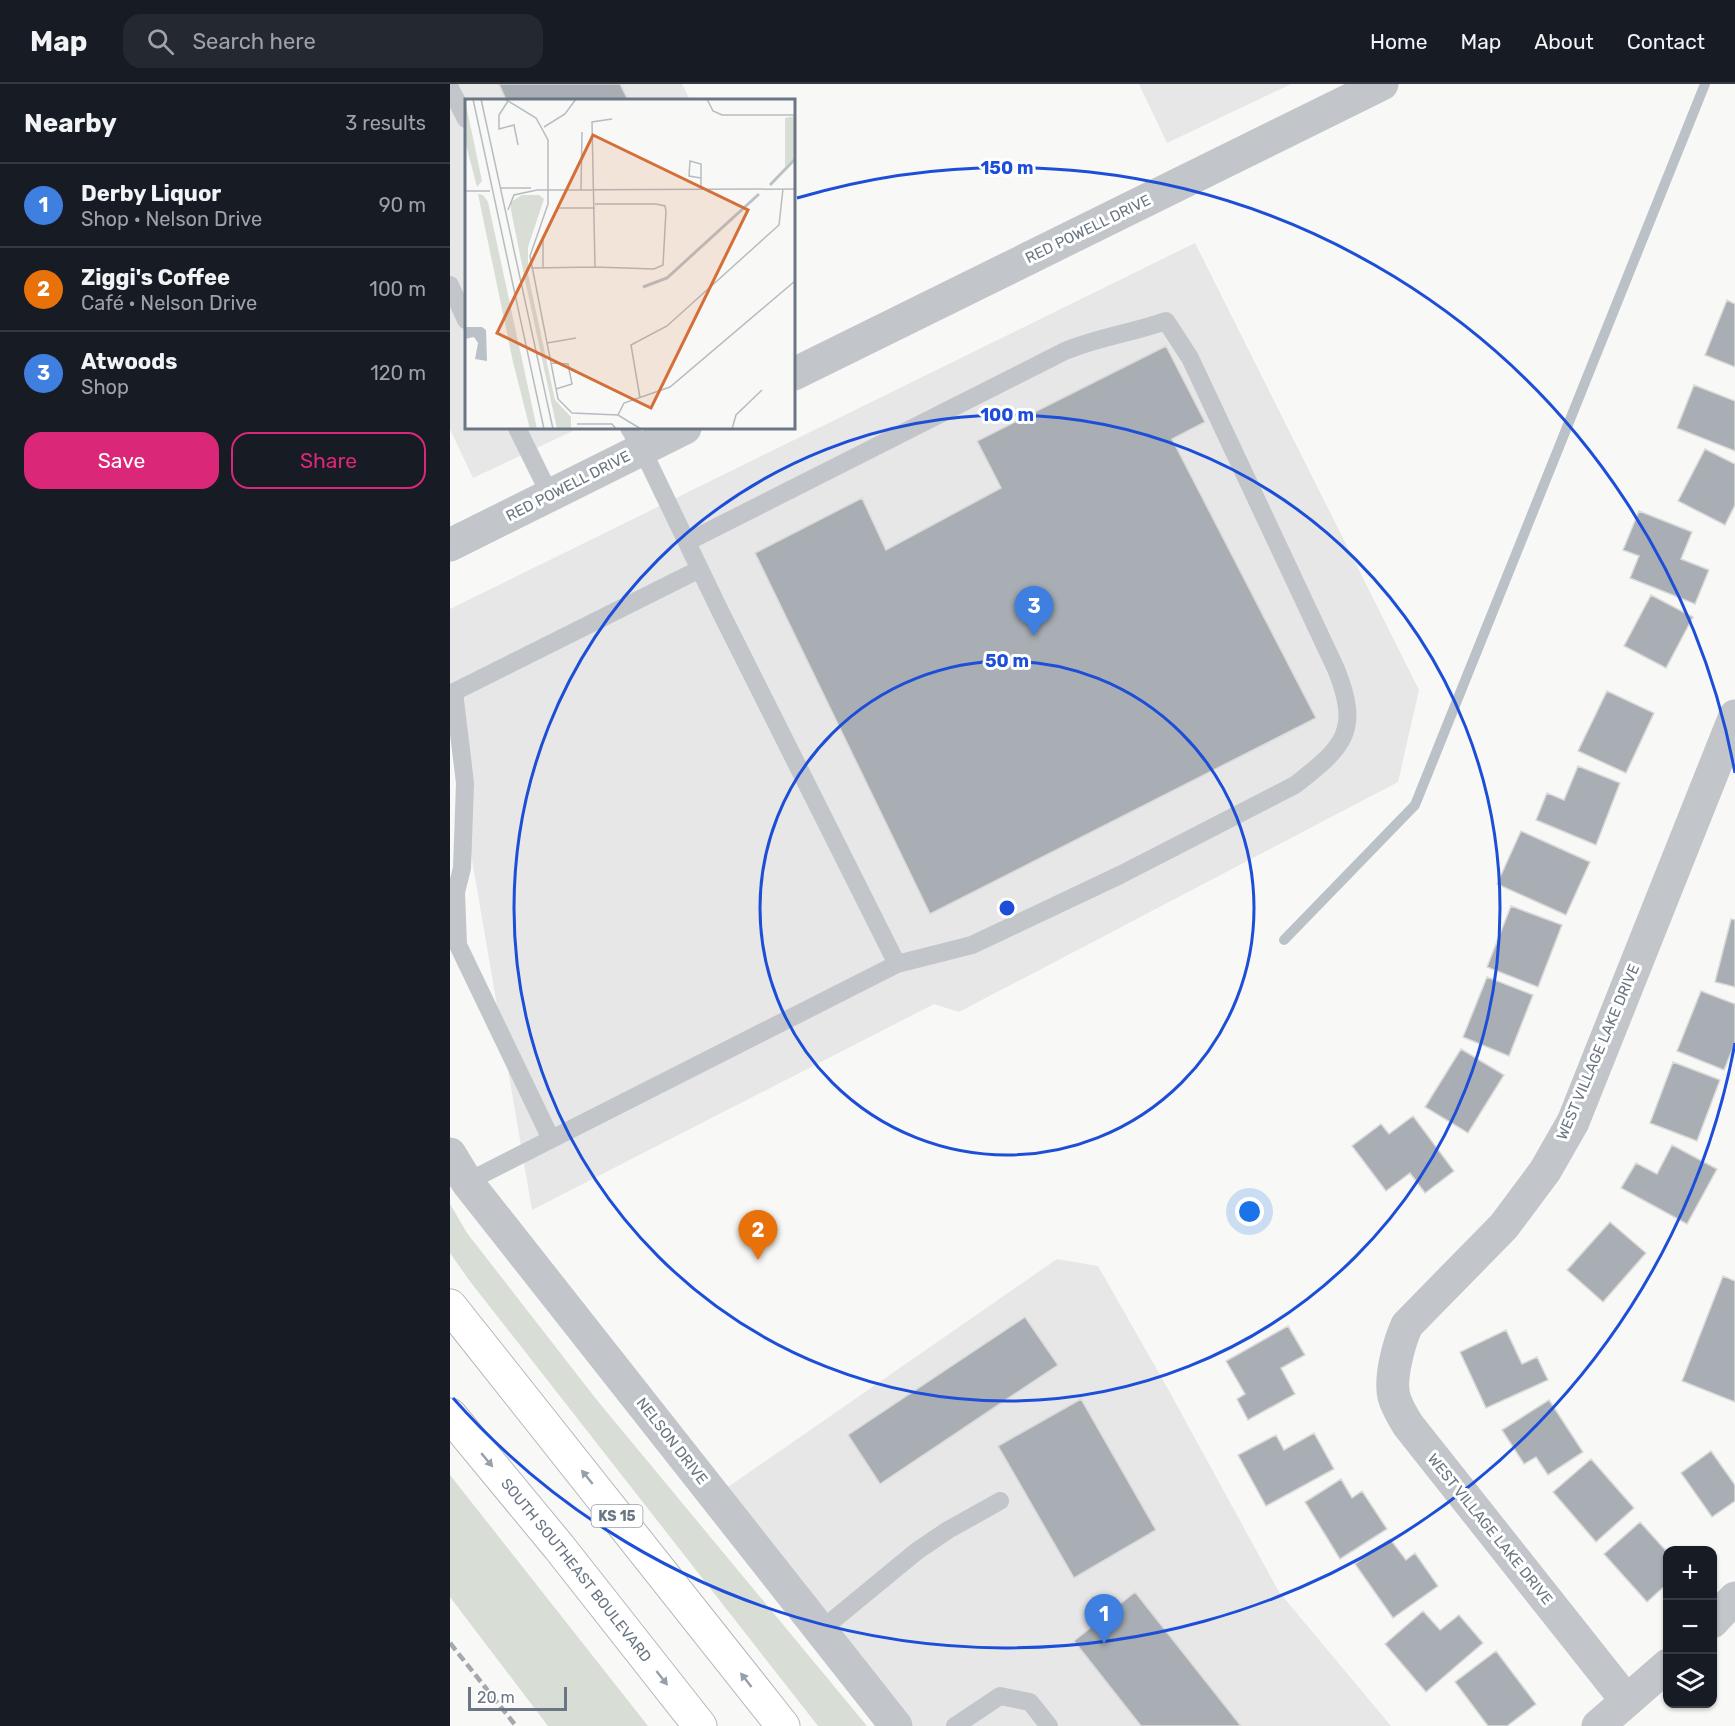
<!DOCTYPE html>
<meta charset="utf-8">
<style>
body{margin:0;font-family:Rubik,sans-serif;background:#242831;color:#f1f3f6}
.controls{position:absolute;right:18px;bottom:18px;display:grid;overflow:hidden;border-radius:12px;box-shadow:0 2px 4px #0004}
.controls button{width:54px;height:54px;display:grid;place-items:center;padding:0;border:0;border-bottom:2px solid #363941;background:#171b24;color:#f1f3f6;font:30px sans-serif}
.scale{position:absolute;left:18px;bottom:15px;width:99px;box-sizing:border-box;padding-left:6px;border:3px solid #6a7684;border-top:0;font-size:16px;line-height:21px;white-space:nowrap;color:#6a7684;-webkit-text-stroke:4px #fff;paint-order:stroke}
.you{position:absolute;left:800px;top:1128px;width:21px;height:21px;margin:-15px;border:4px solid #fff;border-radius:50%;background:#1a73e8;box-shadow:0 0 0 9px #1a73e833}
.badge{display:grid;place-items:center;width:39px;height:39px;border-radius:50%;background:#db2777;color:#fff;font-size:20px;font-weight:700}
.pin{position:absolute;translate:-50% -50px;filter:drop-shadow(0 2px 3px #0008)}
.pin::after{content:'';position:absolute;top:32px;width:21px;height:18px;background:inherit;clip-path:polygon(0 0,100% 0,50% 100%)}
.list{margin:0;padding:0;list-style:none}
h2{display:flex;justify-content:space-between;align-items:center;height:78px;margin:0;padding:0 24px;font-size:26px}
h2 small{font-size:20px;font-weight:400;color:#9ea1a6}
.list li{display:grid;grid-template-columns:39px 1fr auto;gap:18px;align-items:center;box-sizing:border-box;height:84px;padding:0 24px;border-top:2px solid #363941}
.list b{display:block;font-size:22px;white-space:nowrap}
.list p{margin:0;font-size:20px;white-space:nowrap;color:#9ea1a6}
.list em{font-size:20px;font-style:normal;color:#9ea1a6}
.actions{display:flex;gap:12px;padding:18px 24px}
.actions a{flex:1;padding:14px 0;border:2px solid #db2777;border-radius:18px;text-align:center;font-size:21px;color:#db2777}
.actions .main{background:#db2777;color:#fff}
.icon{flex:none;width:33px;height:33px;fill:none;stroke:currentColor;stroke-width:2;stroke-linecap:round;stroke-linejoin:round}
.map{position:relative;flex:none;width:1285px;height:1642px;overflow:hidden}
header{display:flex;align-items:center;gap:36px;box-sizing:border-box;height:84px;padding:0 30px;background:#171b24;border-bottom:2px solid #363941}
header strong{font-size:28px}
nav{display:flex;gap:33px;margin-inline-start:auto;font-size:21px}
.search{width:420px;height:54px;background:#242831;display:flex;align-items:center;gap:15px;box-sizing:border-box;padding:0 21px;border-radius:18px;color:#9ea1a6;font-size:22px}
main{display:flex}
aside{flex:1;background:#171b24}
.map>svg:first-child{display:block}
</style>
<header>
<strong>Map</strong>
<div class="search"><svg class="icon" aria-label="search" viewBox="0 0 24 24"><circle cx="10" cy="10" r="6"/><path d="M15 15l6 6"/></svg>Search here</div>
<nav><a>Home</a><a>Map</a><a>About</a><a>Contact</a></nav>
</header>
<main>
<aside>
<h2>Nearby<small>3 results</small></h2>
<ul class="list">
<li><span class="badge" style="background:#3f7fe0">1</span><div><b>Derby Liquor</b><p>Shop · Nelson Drive</p></div><em>90 m</em></li>
<li><span class="badge" style="background:#e8710a">2</span><div><b>Ziggi's Coffee</b><p>Café · Nelson Drive</p></div><em>100 m</em></li>
<li><span class="badge" style="background:#3f7fe0">3</span><div><b>Atwoods</b><p>Shop</p></div><em>120 m</em></li>
</ul>
<div class="actions"><a class="main">Save</a><a>Share</a></div>
</aside>
<div class="map">
<svg width="1285" height="1642" viewBox="0 0 1285 1642">
<rect width="100%" height="100%" fill="#f8f8f6"/>
<path fill="#e6e7e6" d="M 0,0 L 232,0 L 240,16 L 16,16 L 16,344 L 129,344 L 23,394 L 0,345 Z
M 689,0 L 841,0 L 717,59 Z
M 745,159 L 969,606 L 948,698 L 509,928 L 484,920 L 82,1126 L 0,647 L 0,525 Z
M 607,1175 L 648,1182 L 718,1305 L 829,1508 L 941,1642 L 442,1642 L 265,1412 Z"/>
<path fill="#d8ddd6" d="M 0,1120 L 17,1149 L 146,1315 L 417,1642 L 368,1642 L 19,1196 L 0,1169 Z
M 0,1391 L 198,1642 L 98,1642 L 0,1513 Z"/>
<g fill="none" stroke-linecap="round" stroke-linejoin="round">
<path stroke="#bac2c8" stroke-width="10" d="M 834,856 L 965,721 L 1255,0"/>
</g>
<path fill="#a8aeb4" stroke="#dadad8" stroke-width="1.5" d="M 49,0 L 170,0 L 178,16 L 56,16 Z
M 1277,216 L 1285,220 L 1285,283 L 1255,271 Z
M 716,262 L 755,338 L 722,355 L 866,634 L 480,830 L 305,469 L 412,414 L 436,466 L 551,404 L 527,357 Z
M 1244,301 L 1285,317 L 1285,367 L 1227,344 Z
M 1255,365 L 1285,380 L 1285,421 L 1275,441 L 1228,417 Z
M 1189,427 L 1242,448 L 1231,475 L 1259,486 L 1245,520 L 1180,494 L 1189,472 L 1173,466 Z
M 1201,511 L 1243,533 L 1216,584 L 1174,562 Z
M 1157,607 L 1204,629 L 1176,689 L 1128,667 Z
M 1128,682 L 1170,699 L 1146,761 L 1086,736 L 1097,709 L 1114,716 Z
M 1071,747 L 1140,778 L 1116,831 L 1047,800 Z
M 1061,822 L 1112,841 L 1088,903 L 1037,883 Z
M 1281,835 L 1285,836 L 1285,903 L 1265,898 Z
M 1037,893 L 1083,911 L 1059,972 L 1013,953 Z
M 1251,907 L 1285,920 L 1285,959 L 1274,986 L 1227,967 Z
M 1011,965 L 1054,991 L 1018,1049 L 975,1023 Z
M 1223,978 L 1270,996 L 1247,1057 L 1200,1039 Z
M 963,1032 L 1004,1087 L 975,1109 L 960,1089 L 936,1107 L 902,1062 L 931,1040 L 939,1050 Z
M 1222,1061 L 1267,1085 L 1237,1140 L 1171,1104 L 1186,1079 L 1207,1090 Z
M 1160,1138 L 1196,1169 L 1153,1218 L 1117,1186 Z
M 1273,1192 L 1285,1197 L 1285,1318 L 1232,1297 Z
M 575,1233 L 608,1281 L 430,1400 L 398,1351 Z
M 838,1242 L 855,1271 L 831,1284 L 845,1310 L 798,1336 L 787,1315 L 795,1310 L 776,1277 Z
M 1056,1246 L 1072,1280 L 1087,1273 L 1098,1296 L 1036,1324 L 1010,1268 Z
M 631,1315 L 706,1446 L 624,1494 L 548,1362 Z
M 1099,1316 L 1133,1368 L 1098,1391 L 1086,1373 L 1074,1380 L 1052,1346 Z
M 864,1349 L 884,1385 L 816,1422 L 788,1371 L 826,1351 L 834,1366 Z
M 1261,1367 L 1285,1401 L 1285,1417 L 1262,1433 L 1231,1389 Z
M 1141,1375 L 1184,1424 L 1146,1458 L 1103,1408 Z
M 891,1395 L 902,1414 L 912,1407 L 937,1445 L 890,1475 L 855,1418 Z
M 1190,1438 L 1218,1469 L 1218,1499 L 1197,1518 L 1154,1470 Z
M 940,1455 L 956,1476 L 965,1469 L 988,1502 L 943,1534 L 905,1480 Z
M 685,1508 L 791,1642 L 691,1642 L 624,1557 Z
M 973,1527 L 990,1546 L 1009,1531 L 1033,1559 L 976,1608 L 935,1560 Z
M 1046,1567 L 1086,1620 L 1057,1642 L 1038,1642 L 1005,1598 Z"/>
<g fill="none" stroke-linecap="round" stroke-linejoin="round">
<g stroke="#b4b7bb" stroke-width="35">
<g id="primary">
<path d="M 0,1222 L 333,1642"/>
<path id="s1" d="M 0,1331 L 109,1463 L 250,1642"/>
</g>
</g>
<path stroke="#c2c5c9" stroke-width="18" d="M 0,4 L 16,35
M 0,201 L 16,236
M 67,344 L 100,411
M 237,458 L 615,267 C 649,253 682,249 716,237 L 740,274 L 886,585 C 911,647 894,663 845,701 L 670,791 L 522,861 L 447,880
M 101,1055 L 8,861 L 6,808 L 12,784 L 15,699 L 4,608 L 250,485
M 17,1098 L 447,880 L 270,527 L 192,365 L 179,344
M 371,1546 L 467,1467 L 498,1446 L 550,1417
M 505,1642 L 550,1612 L 580,1618 L 599,1642"/>
<path stroke="#c2c5c9" stroke-width="33" d="M 0,1070 L 17,1098 L 446,1642
M 1262,1538 L 1285,1514
M 1176,1616 L 958,1341 C 953,1333 948,1324 945,1316 C 938,1297 949,1259 957,1241 L 1054,1142 L 1095,1087 L 1123,1038 L 1285,632
M 1148,1642 L 1218,1581"/>
<path stroke="#c2c5c9" stroke-width="33" d="M 344,290 L 932,0
M 0,461 L 235,344"/>
<use href="#primary" stroke="#fff" stroke-width="33"/>
<path stroke="#a4a8ae" stroke-width="4.5" stroke-dasharray="9 4.5" stroke-linecap="butt" d="M 0,1559 L 66,1642"/>
</g>
<defs><path id="oneway-solid" d="M-6-.8H1V-3.2L6.5 0L1 3.2V.8H-6Z" transform="scale(1.5)"/></defs>
<g fill="#979fa9">
<use href="#oneway-solid" transform="translate(37 1376) rotate(50)"/>
<use href="#oneway-solid" transform="translate(137 1393) rotate(-129)"/>
<use href="#oneway-solid" transform="translate(212 1594) rotate(52)"/>
<use href="#oneway-solid" transform="translate(296 1596) rotate(-128)"/>
</g>
<g fill="none" stroke="#1d4ed8" stroke-width="3">
<circle cx="557" cy="824" r="247"/>
<circle cx="557" cy="824" r="493"/>
<path d="M1285 959A740 740 0 0 1 3 1314M347 114A740 740 0 0 1 1285 689"/>
</g>
<g text-anchor="middle" dominant-baseline="central" stroke-width="6" stroke-linejoin="round" paint-order="stroke">
<rect fill="#fff" stroke="#979fa9" stroke-width="1.5" x="141.5" y="1421" width="51" height="22" rx="4.5"/>
<g font-size="14" font-weight="bold" fill="#6a7684">
<text x="167" y="1432">KS 15</text>
</g>
<g font-size="15" fill="#6a7684" stroke="#fff">
<text transform="translate(638 145) rotate(-26)">RED POWELL DRIVE</text>
<text transform="translate(118 402) rotate(-27)">RED POWELL DRIVE</text>
<text transform="translate(1148 968) rotate(-67)">WEST VILLAGE LAKE DRIVE</text>
<text transform="translate(222 1357) rotate(52)">NELSON DRIVE</text>
<text transform="translate(1040 1445) rotate(51)">WEST VILLAGE LAKE DRIVE</text>
<text stroke="none"><textPath href="#s1" startOffset="200">SOUTH SOUTHEAST BOULEVARD</textPath></text>
</g>
</g>
<g transform="translate(15 15)">
<rect width="330" height="330" fill="#f8f8f6"/>
<path d="M 0,1 L 17,82 L 12,88 L 0,42 ZM 330,17 L 330,58 L 320,68 L 320,19 ZM 13,95 L 18,96 L 23,103 L 72,330 L 65,330 L 48,263 ZM 57,96 L 74,96 L 79,100 L 63,148 L 63,175 L 90,301 L 106,318 L 106,330 L 92,330 L 60,181 L 46,111 L 46,103 Z" fill="#d8ddd6"/>
<path d="M 0,228 L 17,228 L 21,231 L 22,262 L 10,260 L 13,244 L 9,238 L 0,240 Z" fill="#bac2c8"/>
<path fill="none" stroke="#bac2c8" stroke-width="3" d="M 305,86 L 330,60M 178,188 L 202,179 L 294,95"/>
<path fill="none" stroke="#b6bcc1" stroke-width="1.5" d="M 8,0 L 79,330M 16,0 L 88,330M 40,0 L 71,19 L 83,41 L 83,105 L 65,157 L 93,300 L 107,314 L 153,316 L 176,330M 242,0 L 248,12 L 257,16 L 330,16M 43,2 L 34,16 L 34,30 L 49,26 L 53,46M 79,28 L 100,15 L 111,0M 36,89 L 66,89M 72,91 L 330,90M 116,91 L 117,33M 236,91 L 236,65 L 225,62 L 224,77 L 236,79M 0,92 L 25,92M 130,105 L 191,105 L 200,107 L 201,112 L 198,166 L 189,170 L 130,168M 43,111 L 49,96 L 72,91M 66,169 L 130,168 L 127,23 L 147,20M 78,169 L 78,140 L 93,109 L 130,109M 82,244 L 111,239M 86,264 L 103,265 L 107,285 L 91,290M 175,299 L 166,246 L 202,227 L 314,126 L 318,90M 153,316 L 159,304 L 205,288 L 330,182M 112,325 L 147,325 L 151,330M 267,330 L 271,316 L 297,291"/>
<path fill="#d46f3a" fill-opacity="0.15" stroke="#d46f3a" stroke-width="3" d="M 128,36 L 283,111 L 186,309 L 32,234 Z"/>
<rect width="330" height="330" fill="none" stroke="#6a7684" stroke-width="3"/>
</g>
<circle cx="557" cy="824" r="9" fill="#1d4ed8" stroke="#fff" stroke-width="3"/>
<g font-size="18" text-anchor="middle" font-weight="bold" fill="#1d4ed8" stroke="#fff" stroke-width="6" stroke-linejoin="round" paint-order="stroke">
<text x="557" y="90">150 m</text>
<text x="557" y="337">100 m</text>
<text x="557" y="583">50 m</text>
</g>
</svg>
<div class="controls">
<button>+</button>
<button>−</button>
<button><svg class="icon" aria-label="layers" viewBox="0 0 24 24"><path d="M12 4l9 5-9 5-9-5zM3 14l9 5 9-5"/></svg></button>
</div>
<div class="scale">20 m</div>
<div class="you"></div>
<div class="pin badge" style="left:654px;top:1560px;background:#3f7fe0">1</div>
<div class="pin badge" style="left:308px;top:1176px;background:#e8710a">2</div>
<div class="pin badge" style="left:584px;top:552px;background:#3f7fe0">3</div>
</div>
</main>
